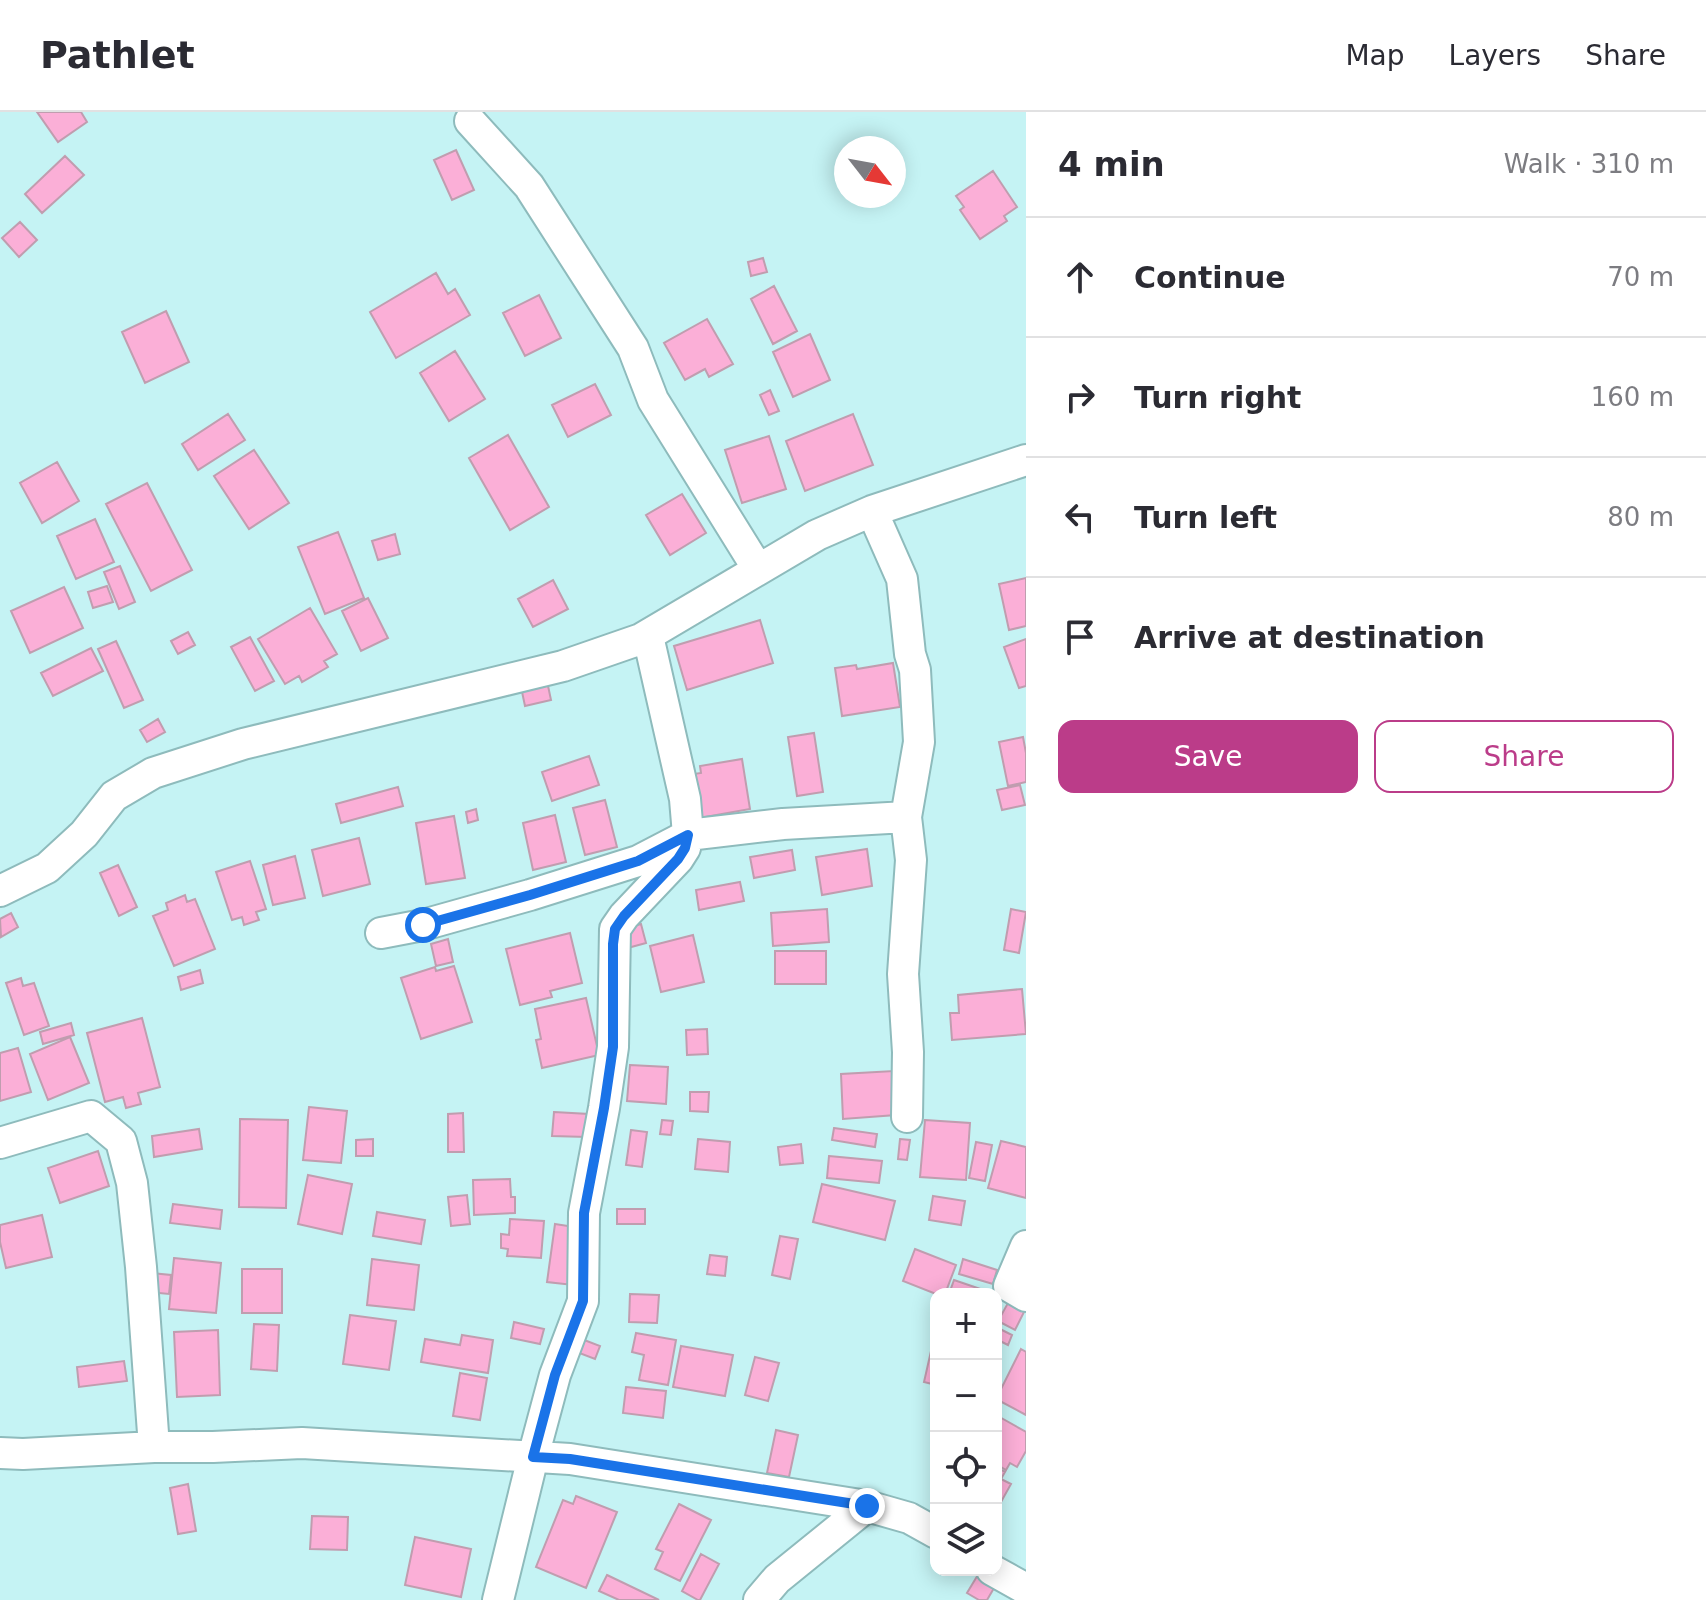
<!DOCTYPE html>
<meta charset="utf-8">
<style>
body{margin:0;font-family:"DejaVu Sans",sans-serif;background:#f7f7f7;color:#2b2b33}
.controls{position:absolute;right:24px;bottom:24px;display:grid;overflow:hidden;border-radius:16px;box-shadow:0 4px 20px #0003}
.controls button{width:72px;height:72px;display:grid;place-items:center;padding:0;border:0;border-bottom:2px solid #e1e1e2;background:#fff;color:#2b2b33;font:40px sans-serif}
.compass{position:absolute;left:834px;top:24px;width:72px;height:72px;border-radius:50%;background:#fff;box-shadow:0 4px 20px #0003;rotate:121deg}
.stop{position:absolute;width:24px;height:24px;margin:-18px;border:6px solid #1a73e8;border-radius:50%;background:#fff}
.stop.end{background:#1a73e8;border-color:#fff;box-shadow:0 2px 8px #0008}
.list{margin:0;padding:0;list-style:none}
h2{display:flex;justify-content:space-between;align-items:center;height:104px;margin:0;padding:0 32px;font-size:34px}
h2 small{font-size:26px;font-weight:400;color:#7c7c81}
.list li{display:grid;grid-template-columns:52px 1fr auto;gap:24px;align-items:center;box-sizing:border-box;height:120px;padding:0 32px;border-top:2px solid #e1e1e2}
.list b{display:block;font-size:30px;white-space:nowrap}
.list em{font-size:26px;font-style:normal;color:#7c7c81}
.actions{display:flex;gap:16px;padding:24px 32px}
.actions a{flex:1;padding:18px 0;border:2px solid #bb3c89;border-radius:16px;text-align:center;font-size:28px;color:#bb3c89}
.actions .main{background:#bb3c89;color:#fff}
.icon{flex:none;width:44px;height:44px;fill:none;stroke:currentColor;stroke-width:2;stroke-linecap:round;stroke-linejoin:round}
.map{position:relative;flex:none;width:1026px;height:1488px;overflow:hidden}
header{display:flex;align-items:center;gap:48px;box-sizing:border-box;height:112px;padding:0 40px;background:#fff;border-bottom:2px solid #e1e1e2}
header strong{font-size:38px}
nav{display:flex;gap:44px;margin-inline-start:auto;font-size:28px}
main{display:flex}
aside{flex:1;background:#fff}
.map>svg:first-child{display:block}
</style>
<header>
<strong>Pathlet</strong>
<nav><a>Map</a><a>Layers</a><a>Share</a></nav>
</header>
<main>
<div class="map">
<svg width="1026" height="1488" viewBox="0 0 1026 1488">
<rect width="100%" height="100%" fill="#c5f3f4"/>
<path fill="#fbafd7" stroke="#c09daf" stroke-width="2" d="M 37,0 L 81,0 L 87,10 L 58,30 Z
M 456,38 L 474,78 L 452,88 L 434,48 Z
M 65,44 L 84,63 L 42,101 L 25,82 Z
M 993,59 L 1017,95 L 1004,104 L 1007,109 L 980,127 L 960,98 L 964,95 L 956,84 Z
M 20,110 L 37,128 L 19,145 L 2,126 Z
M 763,146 L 767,160 L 751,164 L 748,150 Z
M 436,161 L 448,182 L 455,177 L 470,203 L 396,246 L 370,200 Z
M 774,174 L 797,219 L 773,232 L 751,187 Z
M 539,183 L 561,226 L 525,244 L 503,201 Z
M 166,199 L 189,250 L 145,271 L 122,220 Z
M 707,207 L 733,252 L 709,265 L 705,257 L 685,268 L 664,231 Z
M 810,222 L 830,268 L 793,285 L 773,240 Z
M 455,239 L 485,287 L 449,309 L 420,261 Z
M 595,272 L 611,303 L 568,325 L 552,293 Z
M 770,278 L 779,299 L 769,303 L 760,283 Z
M 228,302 L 245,328 L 198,358 L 182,332 Z
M 853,302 L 873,353 L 805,379 L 786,329 Z
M 508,323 L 549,395 L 510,418 L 469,346 Z
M 769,324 L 786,377 L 742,391 L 725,338 Z
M 254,338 L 289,391 L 249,417 L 214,364 Z
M 57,350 L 79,389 L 42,411 L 20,371 Z
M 147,371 L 192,458 L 151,479 L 106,392 Z
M 682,382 L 706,421 L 670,443 L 646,403 Z
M 95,407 L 114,450 L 76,467 L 57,424 Z
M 338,420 L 364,486 L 325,502 L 298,435 Z
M 395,422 L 400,442 L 378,448 L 372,429 Z
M 120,454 L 135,490 L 119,497 L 104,460 Z
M 1026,466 L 1026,514 L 1009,518 L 999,472 Z
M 553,468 L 568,497 L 533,515 L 518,487 Z
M 107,474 L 113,490 L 93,496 L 88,480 Z
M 64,475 L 83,516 L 30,541 L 11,499 Z
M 368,486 L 388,526 L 361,539 L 342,499 Z
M 310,496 L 337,542 L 324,549 L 328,555 L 302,570 L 299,564 L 285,572 L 258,527 Z
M 760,508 L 773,551 L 687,578 L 674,534 Z
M 188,520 L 195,533 L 178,542 L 171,529 Z
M 250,525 L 274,569 L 255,579 L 231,535 Z
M 1026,527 L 1026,574 L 1019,576 L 1004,535 Z
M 116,529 L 143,588 L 124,596 L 98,537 Z
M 91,536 L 103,559 L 53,584 L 41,561 Z
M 893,551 L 900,595 L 842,604 L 835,556 L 856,553 L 857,557 Z
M 547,569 L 551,588 L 525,594 L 521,575 Z
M 158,607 L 165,620 L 147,630 L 140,618 Z
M 814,621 L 823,680 L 797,684 L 788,625 Z
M 1023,625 L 1026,641 L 1026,670 L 1008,674 L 999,630 Z
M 589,644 L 599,673 L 552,689 L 542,660 Z
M 742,647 L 750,697 L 694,707 L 687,663 L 701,661 L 700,654 Z
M 1020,673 L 1025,693 L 1002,698 L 997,678 Z
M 398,675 L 403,694 L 341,711 L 336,692 Z
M 605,688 L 617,735 L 585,743 L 573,696 Z
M 476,697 L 478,708 L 468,711 L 466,700 Z
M 555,703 L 566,750 L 533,758 L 523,711 Z
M 454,704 L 465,766 L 426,772 L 416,711 Z
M 359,726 L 370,772 L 323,784 L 312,738 Z
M 867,737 L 872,774 L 822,783 L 816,745 Z
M 792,738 L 795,758 L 754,766 L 750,745 Z
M 295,744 L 305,786 L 273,793 L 263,753 Z
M 250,749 L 266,797 L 256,800 L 259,808 L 244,813 L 242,805 L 232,808 L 216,760 Z
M 118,753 L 137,795 L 119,804 L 100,761 Z
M 740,770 L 744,789 L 699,798 L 696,778 Z
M 185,783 L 187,790 L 195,787 L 215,837 L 174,854 L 153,804 L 168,798 L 166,791 Z
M 827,797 L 829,830 L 773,834 L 771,801 Z
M 1011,797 L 1026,800 L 1019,841 L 1004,838 Z
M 11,801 L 18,815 L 1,825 L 0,807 Z
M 641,812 L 646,831 L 624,837 L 619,818 Z
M 570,821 L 582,871 L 550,879 L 552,885 L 520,893 L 506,837 Z
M 693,823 L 704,870 L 661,880 L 650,834 Z
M 448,827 L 453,850 L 436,854 L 431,832 Z
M 775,839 L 826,839 L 826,872 L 775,872 Z
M 454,854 L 472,910 L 421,927 L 401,866 L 435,855 L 436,859 Z
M 200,858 L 203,871 L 181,878 L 178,865 Z
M 21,866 L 23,874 L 34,871 L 49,914 L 24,923 L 6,871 Z
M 1022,877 L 1026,922 L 952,928 L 950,901 L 959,901 L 958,883 Z
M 586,886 L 599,943 L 542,956 L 536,928 L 541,927 L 535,897 Z
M 142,906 L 160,975 L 138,981 L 141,992 L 126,996 L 123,985 L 105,990 L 87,921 Z
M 71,911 L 74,923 L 43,932 L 40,920 Z
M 707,917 L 708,942 L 687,943 L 686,918 Z
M 70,925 L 89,971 L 48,988 L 30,942 Z
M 18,936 L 31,980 L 0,989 L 0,941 Z
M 630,953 L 668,955 L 666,992 L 627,989 Z
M 894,959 L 896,1003 L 843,1007 L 841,962 Z
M 690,980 L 709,980 L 708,1000 L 690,999 Z
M 309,995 L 347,999 L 341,1051 L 303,1048 Z
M 554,1000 L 589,1002 L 587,1025 L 552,1024 Z
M 463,1001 L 464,1040 L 448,1040 L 448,1002 Z
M 240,1007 L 288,1008 L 286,1096 L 239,1095 Z
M 662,1008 L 673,1009 L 671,1023 L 660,1022 Z
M 925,1008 L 970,1011 L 966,1068 L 920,1065 Z
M 834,1016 L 877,1022 L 875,1035 L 832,1028 Z
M 199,1017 L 202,1037 L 154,1045 L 152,1024 Z
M 631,1018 L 647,1020 L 642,1055 L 626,1053 Z
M 373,1027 L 373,1044 L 356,1044 L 356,1028 Z
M 698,1027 L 730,1030 L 728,1060 L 695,1057 Z
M 900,1027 L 910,1028 L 907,1048 L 898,1047 Z
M 1001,1029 L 1026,1035 L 1026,1086 L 988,1076 Z
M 976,1030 L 992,1033 L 985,1069 L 969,1066 Z
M 801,1032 L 803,1051 L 780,1053 L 778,1035 Z
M 98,1039 L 109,1074 L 60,1091 L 48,1056 Z
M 829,1044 L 882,1049 L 879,1071 L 827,1066 Z
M 308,1063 L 352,1072 L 342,1122 L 298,1112 Z
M 510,1067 L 511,1085 L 515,1085 L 515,1101 L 474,1103 L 473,1068 Z
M 822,1072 L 895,1089 L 885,1128 L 813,1110 Z
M 467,1083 L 470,1112 L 451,1114 L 448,1085 Z
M 933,1084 L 965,1089 L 961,1113 L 929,1108 Z
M 173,1092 L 222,1098 L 220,1117 L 170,1111 Z
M 617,1097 L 645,1097 L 645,1112 L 617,1112 Z
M 377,1100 L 425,1108 L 421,1132 L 373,1124 Z
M 42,1103 L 52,1145 L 6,1156 L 0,1130 L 0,1113 Z
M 510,1107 L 544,1109 L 541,1146 L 507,1144 L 508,1137 L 501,1136 L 501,1122 L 509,1123 Z
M 555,1112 L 581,1116 L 573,1173 L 547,1170 Z
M 780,1124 L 798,1127 L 790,1167 L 772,1163 Z
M 915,1137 L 956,1153 L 945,1182 L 936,1182 L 903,1169 Z
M 710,1143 L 727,1145 L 725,1164 L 707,1162 Z
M 174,1146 L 221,1151 L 216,1201 L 169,1197 Z
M 372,1147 L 419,1153 L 414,1198 L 367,1193 Z
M 963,1147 L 997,1158 L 993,1172 L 959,1162 Z
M 242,1157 L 282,1157 L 282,1201 L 242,1201 Z
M 151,1161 L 171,1163 L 169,1182 L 149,1180 Z
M 954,1168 L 995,1182 L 949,1182 Z
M 630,1182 L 659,1183 L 657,1211 L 629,1210 Z
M 1008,1191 L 1024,1200 L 1015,1218 L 998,1209 Z
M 350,1203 L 396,1209 L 389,1258 L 343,1252 Z
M 514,1210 L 544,1217 L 540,1232 L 511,1226 Z
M 254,1212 L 279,1213 L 277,1259 L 251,1257 Z
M 936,1217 L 936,1273 L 924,1270 Z
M 1000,1217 L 1012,1223 L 1008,1233 L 996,1227 Z
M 218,1218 L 220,1283 L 177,1285 L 174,1220 Z
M 636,1221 L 676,1228 L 668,1273 L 639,1268 L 644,1243 L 632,1240 Z
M 462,1223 L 493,1228 L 488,1261 L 421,1250 L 425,1227 L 460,1233 Z
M 579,1226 L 600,1234 L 595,1247 L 574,1239 Z
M 681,1234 L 733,1243 L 725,1284 L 673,1275 Z
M 1021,1237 L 1026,1240 L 1026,1303 L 996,1287 Z
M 755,1245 L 779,1251 L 768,1289 L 745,1283 Z
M 124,1249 L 127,1269 L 79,1275 L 77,1255 Z
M 460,1261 L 487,1266 L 480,1308 L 453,1304 Z
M 626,1275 L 666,1279 L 663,1306 L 623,1301 Z
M 996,1303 L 1026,1320 L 1026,1339 L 1017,1355 L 1010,1351 L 1006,1358 L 996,1352 Z
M 776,1318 L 798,1323 L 789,1365 L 767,1361 Z
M 996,1355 L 1005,1360 L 1001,1367 L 1011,1372 L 996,1399 Z
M 188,1372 L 196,1419 L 178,1422 L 170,1376 Z
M 576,1384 L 617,1400 L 586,1476 L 536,1455 L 563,1388 L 573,1392 Z
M 679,1392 L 711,1408 L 680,1469 L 655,1457 L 663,1440 L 656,1437 Z
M 312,1404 L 348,1405 L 347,1438 L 310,1437 Z
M 415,1425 L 471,1437 L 461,1485 L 405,1473 Z
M 701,1442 L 719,1452 L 700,1488 L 698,1488 L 682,1479 Z
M 979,1461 L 997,1471 L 987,1488 L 979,1488 L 967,1481 Z
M 607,1463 L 659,1488 L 619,1488 L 599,1479 Z"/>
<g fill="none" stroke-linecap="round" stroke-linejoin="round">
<g stroke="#8ebbbc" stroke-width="34">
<path id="street" d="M 470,9 L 529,74 L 633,236 L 653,288 L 758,457
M 872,399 L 902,467 L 910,542 L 915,558 L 919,630 L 906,705 L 911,748 L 903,862 L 908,940 L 907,1005
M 0,779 L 47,756 L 84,722 L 114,684 L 153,661 L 243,632 L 563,554 L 641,527 L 817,423 L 872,399 L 1026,348
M 381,821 L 423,813 L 530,783 L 638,749 L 688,723 L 783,712 L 906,705
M 0,1031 L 91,1004 L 121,1029 L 132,1071 L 141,1155 L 154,1335
M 1026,1134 L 1009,1174 L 1026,1184
M 0,1341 L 23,1342 L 154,1335 L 213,1335 L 302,1331 L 570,1347 L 867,1394 L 909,1406 L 936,1421
M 992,1458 L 1026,1477
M 498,1488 L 533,1345 L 555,1263 L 583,1189 L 584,1101 L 604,996 L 613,935 L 615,817 L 624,804 L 678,747 L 685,736 L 688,723 L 685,687 L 648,524
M 759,1488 L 777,1467 L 867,1394"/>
</g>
<use href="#street" stroke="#fff" stroke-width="30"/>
</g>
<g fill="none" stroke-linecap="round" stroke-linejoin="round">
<path stroke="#1a73e8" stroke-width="10" d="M 423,813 L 530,783 L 638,749 L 688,723 L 685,736 L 678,747 L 624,804 L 615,817 L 613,832 L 613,935 L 604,996 L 584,1101 L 583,1189 L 555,1263 L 533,1345 L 570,1347 L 867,1394"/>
</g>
</svg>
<div class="controls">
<button>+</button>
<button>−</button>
<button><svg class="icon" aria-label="locate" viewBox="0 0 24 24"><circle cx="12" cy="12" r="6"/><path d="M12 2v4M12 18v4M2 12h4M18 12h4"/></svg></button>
<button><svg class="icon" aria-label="layers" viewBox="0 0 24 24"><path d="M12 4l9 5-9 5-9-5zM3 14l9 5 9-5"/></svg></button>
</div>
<svg class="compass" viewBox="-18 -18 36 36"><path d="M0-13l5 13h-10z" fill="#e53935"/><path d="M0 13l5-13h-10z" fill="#7c7c81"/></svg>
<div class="stop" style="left:423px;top:813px"></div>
<div class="stop end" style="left:867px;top:1394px"></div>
</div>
<aside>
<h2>4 min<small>Walk · 310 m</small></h2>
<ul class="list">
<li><svg class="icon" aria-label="ahead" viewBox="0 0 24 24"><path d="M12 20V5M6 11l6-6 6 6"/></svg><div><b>Continue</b></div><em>70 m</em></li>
<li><svg class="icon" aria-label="right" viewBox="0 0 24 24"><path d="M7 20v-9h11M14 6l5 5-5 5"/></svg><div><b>Turn right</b></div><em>160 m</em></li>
<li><svg class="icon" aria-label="left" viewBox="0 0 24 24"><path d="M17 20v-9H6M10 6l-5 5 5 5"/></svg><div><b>Turn left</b></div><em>80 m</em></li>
<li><svg class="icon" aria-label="arrive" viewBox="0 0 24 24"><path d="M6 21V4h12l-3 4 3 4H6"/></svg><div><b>Arrive at destination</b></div></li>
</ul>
<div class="actions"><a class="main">Save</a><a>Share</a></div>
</aside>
</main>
